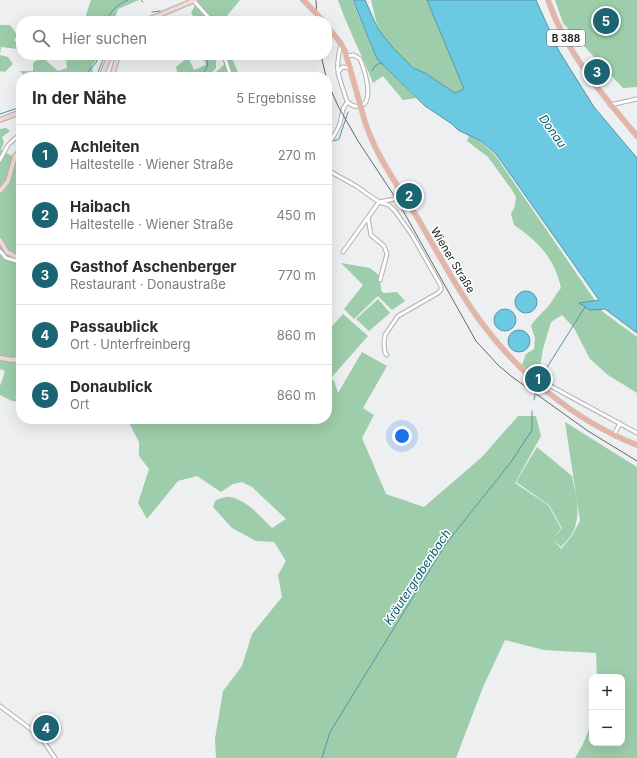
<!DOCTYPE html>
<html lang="de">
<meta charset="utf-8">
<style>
body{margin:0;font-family:Inter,sans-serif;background:#f2f2f3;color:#2b2b33}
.controls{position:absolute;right:12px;bottom:12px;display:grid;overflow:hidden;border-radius:8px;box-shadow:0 4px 16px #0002}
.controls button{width:36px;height:36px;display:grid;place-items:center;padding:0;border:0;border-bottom:1px solid #e1e1e2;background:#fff;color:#2b2b33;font:20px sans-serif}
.you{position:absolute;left:402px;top:436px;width:14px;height:14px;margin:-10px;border:3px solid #fff;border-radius:50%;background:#1a73e8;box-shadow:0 0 0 6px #1a73e833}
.badge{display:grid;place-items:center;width:26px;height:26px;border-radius:50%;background:#1b6472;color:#fff;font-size:13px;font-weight:700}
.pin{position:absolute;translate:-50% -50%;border:2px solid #fff;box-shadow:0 1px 4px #0006}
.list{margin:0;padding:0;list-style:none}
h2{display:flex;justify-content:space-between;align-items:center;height:52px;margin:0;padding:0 16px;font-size:17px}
h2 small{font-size:13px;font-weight:400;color:#7c7c81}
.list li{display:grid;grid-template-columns:26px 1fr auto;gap:12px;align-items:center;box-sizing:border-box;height:60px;padding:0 16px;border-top:1px solid #e1e1e2}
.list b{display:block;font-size:15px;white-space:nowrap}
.list p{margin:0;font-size:13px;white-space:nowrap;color:#7c7c81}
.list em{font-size:13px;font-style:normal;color:#7c7c81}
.icon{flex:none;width:22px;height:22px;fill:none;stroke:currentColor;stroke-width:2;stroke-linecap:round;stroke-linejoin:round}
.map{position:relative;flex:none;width:637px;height:758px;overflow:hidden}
.search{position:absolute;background:#fff;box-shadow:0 4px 16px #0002;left:16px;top:16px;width:316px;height:44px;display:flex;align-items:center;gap:10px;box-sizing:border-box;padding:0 14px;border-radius:16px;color:#7c7c81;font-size:15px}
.panel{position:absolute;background:#fff;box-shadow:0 4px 16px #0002;left:16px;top:72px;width:316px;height:352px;border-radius:16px}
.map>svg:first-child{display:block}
</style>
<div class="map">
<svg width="637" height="758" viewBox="0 0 637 758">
<rect width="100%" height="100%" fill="#edeff1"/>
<path fill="#9dcdaa" d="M 91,0 L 139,0 L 118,9 L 115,18 L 111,21 L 84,21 Z
M 195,0 L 240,0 L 226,17 L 227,21 L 207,21 L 207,20 L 197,21 L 191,13 L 195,5 Z
M 338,0 L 352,0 L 377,59 L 416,98 L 403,100 L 383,76 L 373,83 C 362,55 348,29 338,0 Z
M 371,0 L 427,0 L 464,89 L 455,93 L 425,73 L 413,68 L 393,48 L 378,29 Z
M 555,0 L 637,0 L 637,87 L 623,88 L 605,69 L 563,23 Z
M 0,25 L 10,25 L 18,36 L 14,40 L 20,45 L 17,49 L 1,47 L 0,55 L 8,57 L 13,64 L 5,72 L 0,71 Z
M 80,55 L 100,55 L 92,66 L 93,72 L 87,77 L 25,77 L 20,71 L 33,71 L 33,63 L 42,57 L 58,71 L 67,68 L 66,61 Z
M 202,55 L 215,55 L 216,56 L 216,68 L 207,77 L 178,77 L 176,67 L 188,57 L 194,70 L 206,65 Z
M 222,55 L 231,55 L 239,75 L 239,77 L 221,77 L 216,72 L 224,65 Z
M 6,128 L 10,131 L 2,137 L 4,142 L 1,150 L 16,158 L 21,153 L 21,402 L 12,401 L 0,395 L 0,386 L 5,371 L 0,369 L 0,129 Z
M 469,135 L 481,142 L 495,155 L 603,312 L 637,337 L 637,393 L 608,375 L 590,359 L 574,328 L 562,315 L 551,322 L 543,349 L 538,379 L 522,365 L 526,354 L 534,349 L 535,338 L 531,326 C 536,317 544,312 550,304 C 554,299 556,293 561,288 C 555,259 538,241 514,225 L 511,214 L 515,206 L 516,197 L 512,190 L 488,157 L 467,141 Z
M 341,263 L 370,268 L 380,276 L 381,290 L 383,293 L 397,292 L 405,301 L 392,310 L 378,296 L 354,319 L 344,309 L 363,285 Z
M 378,299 L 390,313 L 369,331 L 356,319 Z
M 343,314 L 368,336 L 331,378 L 327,374 L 327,332 Z
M 362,352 L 387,366 L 363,408 L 374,415 L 362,438 L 386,494 L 424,507 L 482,457 L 518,416 L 536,416 L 541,436 L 515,483 L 548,505 L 561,528 L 553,539 L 561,549 L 571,537 L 580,521 L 565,422 L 637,467 L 637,758 L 575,758 L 583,744 L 592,722 L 592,743 L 622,743 L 622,677 L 597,677 L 596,653 L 544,650 L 505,640 L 483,687 L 456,758 L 216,758 L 215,739 L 223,691 L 242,666 L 252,634 L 282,597 L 278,575 L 286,561 L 274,542 L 256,541 L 232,528 L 213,507 L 215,501 C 219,499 225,496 230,497 C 247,500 261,517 272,528 L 286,519 L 252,487 L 242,482 L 233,484 L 221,492 L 197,476 L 178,481 L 147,519 L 138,503 L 149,469 L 139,456 L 139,442 L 129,423 L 129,419 L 327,419 L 327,376 L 334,381 L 338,393 Z
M 537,447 L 572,476 C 575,491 580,508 576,523 C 575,532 567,541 561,547 L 553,539 L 562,528 L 549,505 L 516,482 Z"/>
<path fill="#6cc9e2" stroke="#5596a8" d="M 353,0 L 365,0 L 378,29 L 393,48 L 413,68 L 425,73 L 455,93 L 464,89 L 427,0 L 536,0 L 559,51 L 594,107 L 637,158 L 637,333 L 605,309 L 590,310 L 579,303 L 599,300 L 496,154 L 481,141 L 458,130 L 452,124 L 425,106 L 377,59 Z
M515 302a11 11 0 1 1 22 0a11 11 0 1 1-22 0Z
M494 320a11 11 0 1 1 22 0a11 11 0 1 1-22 0Z
M508 341a11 11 0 1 1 22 0a11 11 0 1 1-22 0Z"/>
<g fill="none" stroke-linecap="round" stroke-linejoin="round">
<path stroke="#5596a8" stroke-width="1" d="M 141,0 L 143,2
M 152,12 L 160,11
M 164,17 L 170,21
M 106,21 C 111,11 117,4 128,0
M 372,71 L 376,65 L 381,63
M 83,77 L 96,63 L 99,55
M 96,77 L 105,55
M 201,77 L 207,67 L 208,55
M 0,114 L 21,107
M 331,141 L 337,140 L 339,139 L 348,112
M 541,377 L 585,307
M 534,400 L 536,388
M 322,758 L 330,732 L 445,545 L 511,462 L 532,430 L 532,411"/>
<g stroke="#afb1b3" stroke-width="5">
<path id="street" d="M 194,1 L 212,21
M 341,43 C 336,67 336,70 344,92 C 345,96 346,101 349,103 C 352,106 357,107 361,106 C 375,101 364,68 360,59 L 354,55 L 346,56
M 224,55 L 231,77
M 338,73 L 342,67 L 350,68
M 610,105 L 637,99
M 327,146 C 331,140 336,133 339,126 C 343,117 340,109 348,102
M 0,160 L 8,145 L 21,133
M 327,168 L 331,172 L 356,186 L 379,202 L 389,205 L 395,211 L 412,235 L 441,286 L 441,290 L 438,293 L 398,316 L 385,335 L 384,343 L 385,353 L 387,355
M 368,218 L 371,235 L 384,246 L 387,254 L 380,280
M 0,251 L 6,258 L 20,262 L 21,260
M 343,252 L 379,202 L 400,198 L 404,196
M 543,387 L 547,384 L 637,433
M 614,435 L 620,423
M 0,706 L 40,736 L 55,758"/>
</g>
<g stroke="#afb1b3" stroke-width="6">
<path id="secondary" d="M 145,21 L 195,0
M 101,77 L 110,55
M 112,77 L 118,55
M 0,120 L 21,112
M 0,191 L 8,181 L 15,156 L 21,150
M 0,240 L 7,252 L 21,259
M 0,358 L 14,360 L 21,357"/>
</g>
<g stroke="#c9c9c9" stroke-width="6">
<path id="primary" d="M 303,0 L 314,11
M 548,0 C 566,52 602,95 637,136
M 327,26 L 339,41 L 345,51 L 358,97
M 363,115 C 373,152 397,184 417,217 C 437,251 455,286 478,318 C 518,373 573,420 637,445"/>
</g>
<use href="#street" stroke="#fff" stroke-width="3"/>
<use href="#secondary" stroke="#f2d9d2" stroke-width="4"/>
<use href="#primary" stroke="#e6b3a5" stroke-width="4.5"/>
<path stroke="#656767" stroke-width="1" d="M 316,0 L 317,21
M 321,55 L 326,77
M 327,81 L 338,106 L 358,141 L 397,200 L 476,341 L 498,365 L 511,376 L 588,431 L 637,461"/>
<g stroke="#c9c9c9" stroke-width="6" stroke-linecap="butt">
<path id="primary-bridge" d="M 314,11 L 323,21
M 358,97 L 363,115"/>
</g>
<use href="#primary-bridge" stroke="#e6b3a5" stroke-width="4.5"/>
</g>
<g text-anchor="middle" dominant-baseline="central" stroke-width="3" stroke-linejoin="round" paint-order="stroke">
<rect fill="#fff" stroke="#626262" stroke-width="1" x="547" y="30" width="38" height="16" rx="3"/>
<g font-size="10" font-weight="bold" fill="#1e1f1f">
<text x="566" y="38">B 388</text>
</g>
<g font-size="11" fill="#1e1f1f" stroke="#fff">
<text transform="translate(453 260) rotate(59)">Wiener Straße</text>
</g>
<g font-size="12" font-style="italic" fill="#0b5c6d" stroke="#fff">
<text transform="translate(553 131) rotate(55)">Donau</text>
<text transform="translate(417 577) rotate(-57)">Kräutergrabenbach</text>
</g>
</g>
</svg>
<div class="controls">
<button>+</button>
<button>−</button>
</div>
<div class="you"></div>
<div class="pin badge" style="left:538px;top:379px">1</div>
<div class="pin badge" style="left:409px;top:196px">2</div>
<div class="pin badge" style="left:597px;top:72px">3</div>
<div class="pin badge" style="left:46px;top:728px">4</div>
<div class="pin badge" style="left:606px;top:21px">5</div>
<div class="search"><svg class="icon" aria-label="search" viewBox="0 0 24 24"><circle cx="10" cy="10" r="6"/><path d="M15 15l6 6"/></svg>Hier suchen</div>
<section class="panel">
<h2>In der Nähe<small>5 Ergebnisse</small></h2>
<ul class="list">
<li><span class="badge">1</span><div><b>Achleiten</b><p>Haltestelle · Wiener Straße</p></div><em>270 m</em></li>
<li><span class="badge">2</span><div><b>Haibach</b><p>Haltestelle · Wiener Straße</p></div><em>450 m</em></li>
<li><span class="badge">3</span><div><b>Gasthof Aschenberger</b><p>Restaurant · Donaustraße</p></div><em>770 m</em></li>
<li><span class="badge">4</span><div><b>Passaublick</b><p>Ort · Unterfreinberg</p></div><em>860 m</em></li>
<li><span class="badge">5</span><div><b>Donaublick</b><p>Ort</p></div><em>860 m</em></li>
</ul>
</section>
</div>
